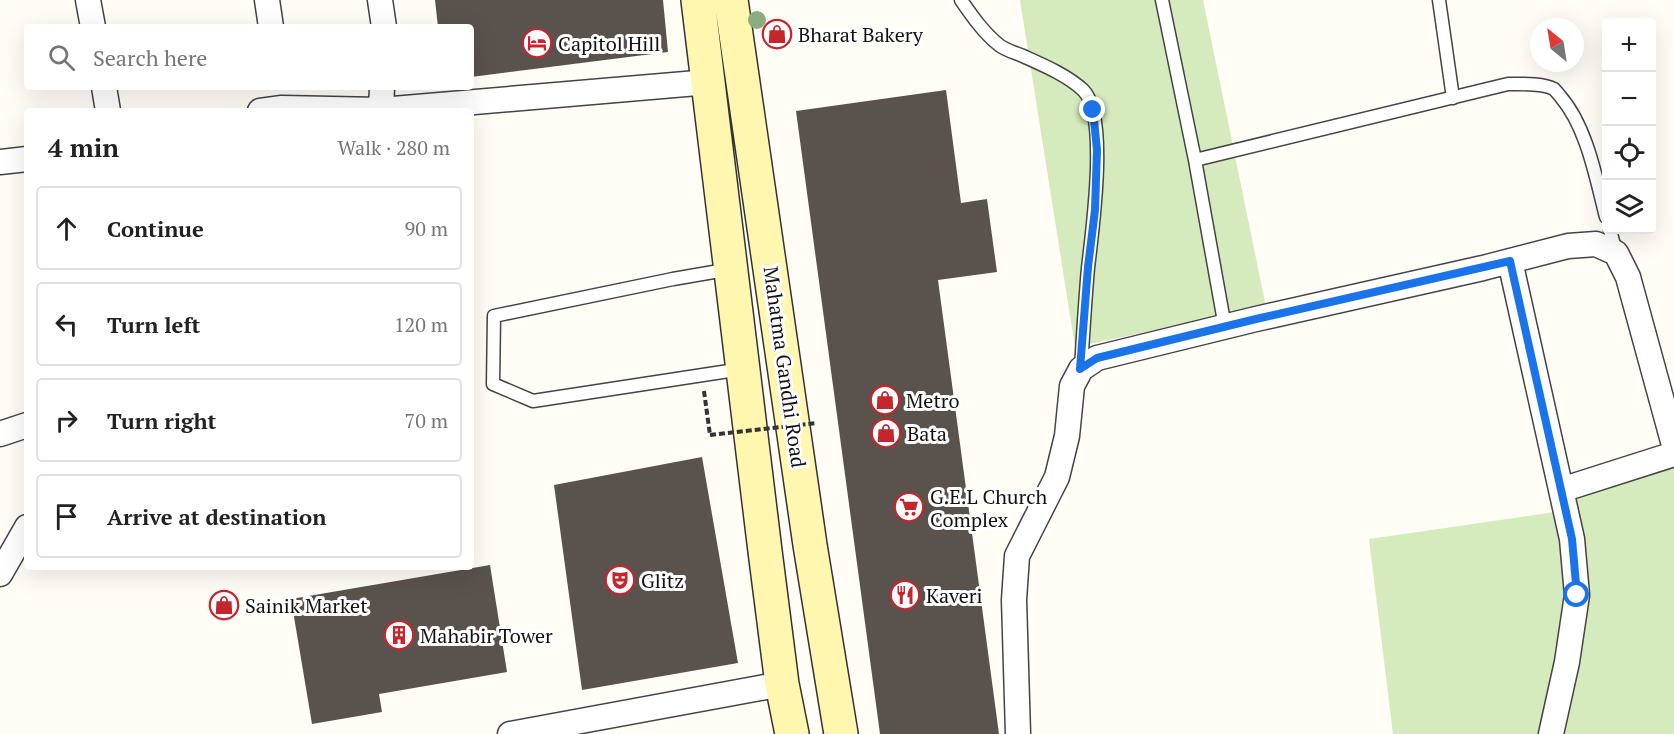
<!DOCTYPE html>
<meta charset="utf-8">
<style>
body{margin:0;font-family:"PT Serif",serif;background:#f6f6f6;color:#222}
.controls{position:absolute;right:18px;top:18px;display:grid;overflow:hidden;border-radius:6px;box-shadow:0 6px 24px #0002}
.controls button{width:54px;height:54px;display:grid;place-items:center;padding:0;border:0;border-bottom:2px solid #e0e0e0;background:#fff;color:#222;font:30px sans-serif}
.compass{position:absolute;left:1530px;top:18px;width:54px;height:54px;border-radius:50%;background:#fff;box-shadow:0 6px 24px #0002;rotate:330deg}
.stop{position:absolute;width:18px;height:18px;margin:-14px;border:4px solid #1a73e8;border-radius:50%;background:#fff}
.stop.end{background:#1a73e8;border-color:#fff;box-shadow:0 2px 6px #0008}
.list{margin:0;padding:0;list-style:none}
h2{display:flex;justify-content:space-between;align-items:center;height:78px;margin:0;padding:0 24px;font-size:26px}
h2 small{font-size:20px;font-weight:400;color:#767676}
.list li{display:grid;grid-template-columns:39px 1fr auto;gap:18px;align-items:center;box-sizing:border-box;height:84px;margin:0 12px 12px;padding:0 12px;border:2px solid #e0e0e0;border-radius:6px}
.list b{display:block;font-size:22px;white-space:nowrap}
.list em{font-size:20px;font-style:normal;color:#767676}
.icon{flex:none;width:33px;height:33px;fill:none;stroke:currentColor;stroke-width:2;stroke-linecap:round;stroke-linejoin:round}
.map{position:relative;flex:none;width:1674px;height:734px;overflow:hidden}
.search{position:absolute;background:#fff;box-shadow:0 6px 24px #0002;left:24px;top:24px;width:450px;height:66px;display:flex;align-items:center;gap:15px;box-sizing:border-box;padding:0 21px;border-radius:6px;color:#767676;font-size:22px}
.panel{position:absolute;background:#fff;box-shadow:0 6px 24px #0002;left:24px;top:108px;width:450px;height:462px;border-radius:6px}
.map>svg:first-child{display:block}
</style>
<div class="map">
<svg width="1674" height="734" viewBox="0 0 1674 734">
<rect width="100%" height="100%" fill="#fffdf5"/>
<path fill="#d5ebbd" d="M 1020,0 L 1203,0 L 1266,307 L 1075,347 Z
M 1674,457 L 1674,734 L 1393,734 L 1369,539 L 1562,511 L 1558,488 Z"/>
<path fill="#5a524d" d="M 435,0 L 663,0 L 668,52 L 471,77 L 471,27 L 438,27 Z
M 946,90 L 961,203 L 987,199 L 997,272 L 938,280 L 999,734 L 880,734 L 796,111 Z
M 702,457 L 738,663 L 582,690 L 554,485 Z
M 490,565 L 507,672 L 379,694 L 382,712 L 312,724 L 291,599 Z"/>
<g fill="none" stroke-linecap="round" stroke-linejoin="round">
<g stroke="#444" stroke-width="15">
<path id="service" d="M 961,0 C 972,16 983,32 999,45 C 1005,50 1016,53 1023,56 C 1043,65 1067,75 1083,90 C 1109,115 1092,232 1088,268 C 1085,302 1083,335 1081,368
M 1162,0 L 1195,160 L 1225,327
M 1439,0 L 1453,98
M 1195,160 L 1508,84 C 1521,84 1543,83 1554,89 C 1555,90 1560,96 1560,96 C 1587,127 1596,178 1606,217
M 1610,230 L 1616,252
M 731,269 L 673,279 L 494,316 L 493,384 L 533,401 L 742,369"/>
</g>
<g stroke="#444" stroke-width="27">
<path id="minor" d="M 88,0 L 93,27
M 267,0 L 271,27
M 380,0 L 384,27
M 104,87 L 108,111
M 381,110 L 382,87
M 260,111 L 282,108 L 381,110 L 709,82
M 0,162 L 27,159
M 1510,261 L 1572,539 L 1577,595 L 1567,662 L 1551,734
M 0,434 L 27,425
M 1561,490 L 1674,454
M 0,574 L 27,527
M 510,734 L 782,684
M 1018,734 L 1014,600 L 1017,556 L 1057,477 L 1067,436 L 1072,386 L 1081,369 L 1097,358 L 1256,319 L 1483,268 L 1568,246 L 1596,244 L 1616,253 L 1628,277 L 1674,445"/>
</g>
<g stroke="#333" stroke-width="36">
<path id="secondary" d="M 698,0 L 765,551 L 782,684 L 792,734
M 731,0 L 810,545 L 841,734"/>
</g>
<path stroke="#333" stroke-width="4" stroke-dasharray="6 3" stroke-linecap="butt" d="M 704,391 L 710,435"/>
<use href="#service" stroke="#fff" stroke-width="12"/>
<use href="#minor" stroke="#fff" stroke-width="24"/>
<use href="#secondary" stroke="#fff6b0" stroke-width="33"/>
<path stroke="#333" stroke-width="4" stroke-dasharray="6 3" stroke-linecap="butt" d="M 710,435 L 817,423"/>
</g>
<circle fill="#8dad7f" cx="757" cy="20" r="9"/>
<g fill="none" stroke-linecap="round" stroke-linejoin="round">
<path stroke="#1a73e8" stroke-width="8" d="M 1093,110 L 1097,150 L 1095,210 L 1088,267 L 1080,369 L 1097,358 L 1256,319 L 1510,261 L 1572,539 L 1577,595"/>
</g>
<defs>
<g id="shop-ring" transform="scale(1.5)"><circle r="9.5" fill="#fff" stroke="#c4262e" stroke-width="1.5"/><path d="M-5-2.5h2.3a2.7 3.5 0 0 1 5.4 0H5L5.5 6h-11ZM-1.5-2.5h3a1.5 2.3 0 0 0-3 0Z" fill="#c4262e"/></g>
<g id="hotel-ring" transform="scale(1.5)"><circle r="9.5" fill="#fff" stroke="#c4262e" stroke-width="1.5"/><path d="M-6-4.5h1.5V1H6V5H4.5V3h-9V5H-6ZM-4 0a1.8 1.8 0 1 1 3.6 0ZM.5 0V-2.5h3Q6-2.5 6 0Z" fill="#c4262e"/></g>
<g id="supermarket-ring" transform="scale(1.5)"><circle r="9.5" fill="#fff" stroke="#c4262e" stroke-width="1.5"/><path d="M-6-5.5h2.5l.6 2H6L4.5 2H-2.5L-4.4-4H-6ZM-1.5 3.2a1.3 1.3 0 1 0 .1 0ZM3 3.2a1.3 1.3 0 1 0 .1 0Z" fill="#c4262e"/></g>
<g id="theatre-ring" transform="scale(1.5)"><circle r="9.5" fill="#fff" stroke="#c4262e" stroke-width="1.5"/><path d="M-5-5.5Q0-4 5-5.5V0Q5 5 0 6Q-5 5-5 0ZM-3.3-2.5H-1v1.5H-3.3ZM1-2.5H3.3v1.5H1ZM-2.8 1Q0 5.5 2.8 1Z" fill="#c4262e"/></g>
<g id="restaurant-ring" transform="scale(1.5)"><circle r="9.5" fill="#fff" stroke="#c4262e" stroke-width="1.5"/><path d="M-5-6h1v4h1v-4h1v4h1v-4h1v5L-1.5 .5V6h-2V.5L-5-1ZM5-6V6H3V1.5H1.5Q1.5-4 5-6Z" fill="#c4262e"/></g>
<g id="building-ring" transform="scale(1.5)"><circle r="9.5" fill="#fff" stroke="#c4262e" stroke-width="1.5"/><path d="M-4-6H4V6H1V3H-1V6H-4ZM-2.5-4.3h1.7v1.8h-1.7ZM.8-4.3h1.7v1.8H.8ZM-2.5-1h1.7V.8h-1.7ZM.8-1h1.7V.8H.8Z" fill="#c4262e"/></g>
</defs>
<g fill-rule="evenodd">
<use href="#shop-ring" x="777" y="34"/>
<use href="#hotel-ring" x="537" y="43"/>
<use href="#shop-ring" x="885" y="400"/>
<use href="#shop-ring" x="886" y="433"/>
<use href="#supermarket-ring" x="909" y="507"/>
<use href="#theatre-ring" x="620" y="580"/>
<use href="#restaurant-ring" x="905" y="595"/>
<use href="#shop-ring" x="224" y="605"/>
<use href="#building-ring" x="399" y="635"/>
</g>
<g text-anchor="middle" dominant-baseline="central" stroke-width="6" stroke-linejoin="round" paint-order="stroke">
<g font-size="20" fill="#111" stroke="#fff" text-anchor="start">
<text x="798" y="34">Bharat Bakery</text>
<text x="558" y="43">Capitol Hill</text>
<text x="906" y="400">Metro</text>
<text x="907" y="433">Bata</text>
<text x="930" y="496">G.E.L Church<tspan x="930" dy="23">Complex</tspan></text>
<text x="641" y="580">Glitz</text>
<text x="926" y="595">Kaveri</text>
<text x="245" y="605">Sainik Market</text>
<text x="420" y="635">Mahabir Tower</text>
</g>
<g font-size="20" fill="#111" stroke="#fff">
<text transform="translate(785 367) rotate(82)">Mahatma Gandhi Road</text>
</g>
</g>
</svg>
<div class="controls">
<button>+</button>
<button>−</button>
<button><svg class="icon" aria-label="locate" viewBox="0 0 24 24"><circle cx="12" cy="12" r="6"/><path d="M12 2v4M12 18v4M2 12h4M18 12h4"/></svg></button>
<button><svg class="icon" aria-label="layers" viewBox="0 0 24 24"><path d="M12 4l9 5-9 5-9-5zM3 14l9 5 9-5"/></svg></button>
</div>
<svg class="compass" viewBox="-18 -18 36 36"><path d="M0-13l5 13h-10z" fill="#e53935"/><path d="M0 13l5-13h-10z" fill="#767676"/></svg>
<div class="stop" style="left:1577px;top:595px"></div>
<div class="stop end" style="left:1093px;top:110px"></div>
<div class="search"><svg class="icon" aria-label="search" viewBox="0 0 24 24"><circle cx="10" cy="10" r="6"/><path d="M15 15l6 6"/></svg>Search here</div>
<section class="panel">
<h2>4 min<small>Walk · 280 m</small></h2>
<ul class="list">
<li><svg class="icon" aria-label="ahead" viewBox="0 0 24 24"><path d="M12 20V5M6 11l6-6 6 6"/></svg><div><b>Continue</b></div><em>90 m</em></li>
<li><svg class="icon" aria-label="left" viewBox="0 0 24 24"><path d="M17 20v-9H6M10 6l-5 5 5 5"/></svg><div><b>Turn left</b></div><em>120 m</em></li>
<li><svg class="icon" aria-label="right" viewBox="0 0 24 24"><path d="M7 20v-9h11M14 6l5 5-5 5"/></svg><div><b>Turn right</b></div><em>70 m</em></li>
<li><svg class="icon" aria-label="arrive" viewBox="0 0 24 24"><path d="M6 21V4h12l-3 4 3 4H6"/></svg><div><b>Arrive at destination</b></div></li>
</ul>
</section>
</div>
